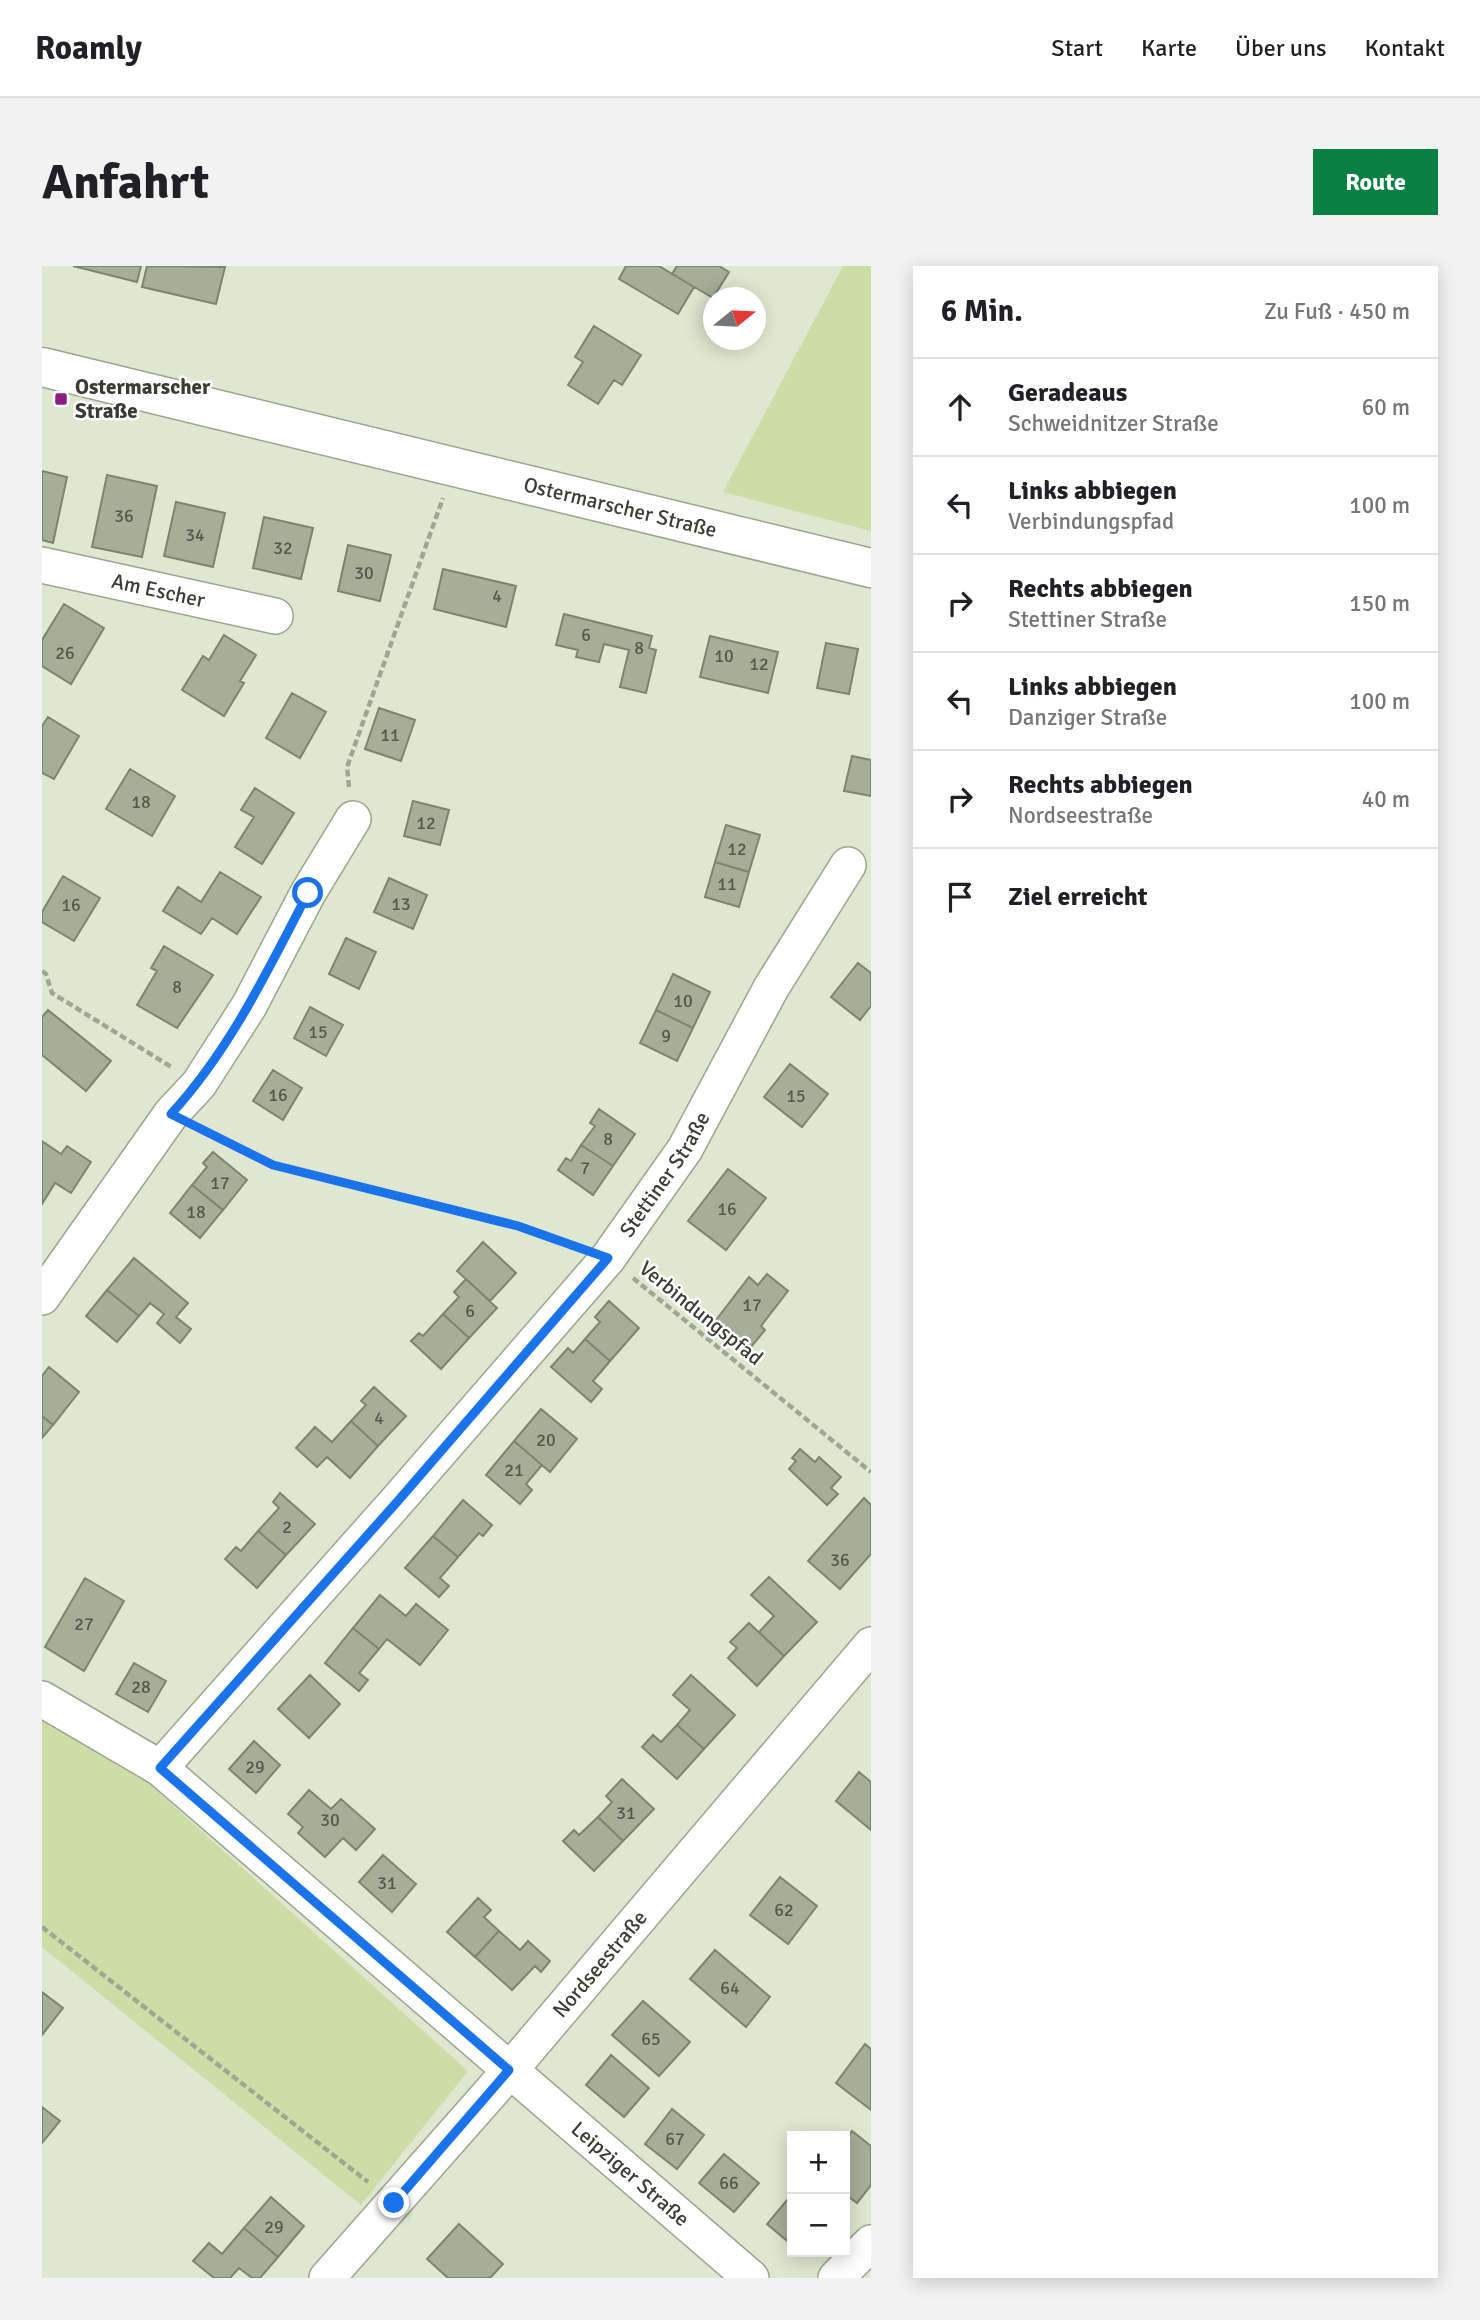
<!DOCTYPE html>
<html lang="de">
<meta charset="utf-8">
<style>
body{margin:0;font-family:Signika,sans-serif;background:#f2f2f2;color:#202124}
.controls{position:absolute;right:21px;bottom:21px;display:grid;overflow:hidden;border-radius:0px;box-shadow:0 4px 18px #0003}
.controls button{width:63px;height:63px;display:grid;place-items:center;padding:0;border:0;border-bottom:2px solid #e0e0e0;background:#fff;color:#202124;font:35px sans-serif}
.compass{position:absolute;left:661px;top:21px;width:63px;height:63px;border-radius:50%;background:#fff;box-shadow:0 4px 18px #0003;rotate:72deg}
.stop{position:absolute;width:21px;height:21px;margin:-16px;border:5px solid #1a73e8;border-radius:50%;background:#fff}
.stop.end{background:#1a73e8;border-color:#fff;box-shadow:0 2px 7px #0008}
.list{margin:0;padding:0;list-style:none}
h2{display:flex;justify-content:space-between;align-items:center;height:91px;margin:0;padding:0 28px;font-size:30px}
h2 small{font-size:23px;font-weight:400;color:#757577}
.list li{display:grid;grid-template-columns:46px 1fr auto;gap:21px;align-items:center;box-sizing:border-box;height:98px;padding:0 28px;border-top:2px solid #e0e0e0}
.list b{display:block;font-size:26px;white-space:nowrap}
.list p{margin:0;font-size:23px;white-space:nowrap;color:#757577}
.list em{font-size:23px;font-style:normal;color:#757577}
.icon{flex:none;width:38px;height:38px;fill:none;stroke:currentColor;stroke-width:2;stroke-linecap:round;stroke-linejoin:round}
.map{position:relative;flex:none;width:829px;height:2012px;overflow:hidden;border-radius:0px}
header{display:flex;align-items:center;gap:42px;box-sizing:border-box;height:98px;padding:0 35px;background:#fff;border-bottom:2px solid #e0e0e0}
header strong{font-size:33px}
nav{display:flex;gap:38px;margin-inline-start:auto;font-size:24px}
.intro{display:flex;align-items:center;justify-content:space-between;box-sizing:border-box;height:168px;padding:0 42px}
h1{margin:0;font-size:49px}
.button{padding:18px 32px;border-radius:0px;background:#0b8043;color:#fff;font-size:24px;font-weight:700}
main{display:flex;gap:42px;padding:0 42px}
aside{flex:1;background:#fff;border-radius:0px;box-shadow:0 4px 18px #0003}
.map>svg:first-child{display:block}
</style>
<header>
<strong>Roamly</strong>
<nav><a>Start</a><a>Karte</a><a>Über uns</a><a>Kontakt</a></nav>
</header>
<div class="intro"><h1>Anfahrt</h1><a class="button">Route</a></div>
<main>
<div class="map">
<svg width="829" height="2012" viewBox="0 0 829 2012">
<rect width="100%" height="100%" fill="#e0e7d0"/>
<path fill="#ccdda6" d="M 801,0 L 829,0 L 829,265 L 681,226 Z
M 0,1454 L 107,1518 L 426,1805 L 319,1939 L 0,1681 Z"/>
<path fill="#a6ae98" stroke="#7e8470" stroke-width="2" d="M 31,0 L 99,0 L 95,16 Z
M 105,0 L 183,1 L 174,38 L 100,21 Z
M 584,0 L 617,0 L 652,21 L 636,48 L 577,13 Z
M 635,0 L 677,0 L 687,6 L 671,32 L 630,8 Z
M 552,60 L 599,89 L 580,119 L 572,114 L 556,138 L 526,119 L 541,96 L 533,91 Z
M 0,205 L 25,211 L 11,277 L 0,274 Z
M 65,209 L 115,220 L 100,291 L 50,281 Z
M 134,236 L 183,247 L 171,301 L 122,290 Z
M 222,251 L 271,262 L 259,313 L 211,302 Z
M 306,279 L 349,289 L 338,335 L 296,325 Z
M 401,303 L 474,320 L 464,361 L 392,343 Z
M 22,338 L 62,362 L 29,418 L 0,400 L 0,374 Z
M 522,348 L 610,370 L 607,382 L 614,384 L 604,427 L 578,421 L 587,384 L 562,378 L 557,396 L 534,391 L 536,384 L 514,379 Z
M 182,369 L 214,389 L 198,415 L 202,417 L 182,450 L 140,424 L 161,390 L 167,394 Z
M 668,370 L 736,386 L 726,427 L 658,411 Z
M 784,377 L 816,383 L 807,428 L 775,422 Z
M 250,427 L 284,446 L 258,492 L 224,472 Z
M 337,442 L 373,454 L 359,495 L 323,483 Z
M 6,451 L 37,470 L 12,513 L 0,507 L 0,460 Z
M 810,490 L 829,494 L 829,530 L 802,525 Z
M 88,503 L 133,530 L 110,570 L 64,543 Z
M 213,522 L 252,547 L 220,598 L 193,581 L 212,551 L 199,544 Z
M 371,535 L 407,544 L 398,579 L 362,570 Z
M 684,559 L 718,569 L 707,606 L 673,596 Z
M 673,596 L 707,606 L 697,641 L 663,631 Z
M 178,606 L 219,631 L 195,668 L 170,652 L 159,668 L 121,645 L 136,621 L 159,636 Z
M 21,610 L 58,632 L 32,675 L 0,656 L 0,646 Z
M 347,612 L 385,629 L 371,663 L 332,646 Z
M 304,672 L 334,686 L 317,723 L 287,708 Z
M 122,680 L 171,709 L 135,762 L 95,739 L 115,705 L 109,702 Z
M 816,697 L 829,707 L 829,740 L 818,754 L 789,731 Z
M 631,708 L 668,726 L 651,762 L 614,744 Z
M 268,741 L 301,759 L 284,790 L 252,772 Z
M 6,744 L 69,795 L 44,825 L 0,789 L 0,751 Z
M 614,744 L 651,762 L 635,795 L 598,777 Z
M 748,798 L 786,828 L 760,861 L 722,831 Z
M 231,804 L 260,822 L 241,854 L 211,835 Z
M 557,843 L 593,868 L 571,900 L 539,879 L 553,860 L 548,857 Z
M 0,875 L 19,888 L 25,880 L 49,896 L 29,927 L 13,917 L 0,938 Z
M 539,879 L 571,900 L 551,929 L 516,904 L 524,892 L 529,895 Z
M 171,886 L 205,914 L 181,944 L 150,919 L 165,901 L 161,897 Z
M 686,903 L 724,932 L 684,984 L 646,955 Z
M 150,919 L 181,944 L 158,972 L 128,947 Z
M 441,976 L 474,1007 L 448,1035 L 415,1005 Z
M 92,992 L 146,1037 L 134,1051 L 149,1063 L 138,1077 L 115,1057 L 122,1048 L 108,1037 L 97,1050 L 65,1024 Z
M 725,1008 L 746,1025 L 719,1060 L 723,1064 L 709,1081 L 674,1054 L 707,1011 L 716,1019 Z
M 424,1013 L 455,1042 L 427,1072 L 401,1048 L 417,1031 L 412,1026 Z
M 65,1024 L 97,1050 L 75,1076 L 44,1050 Z
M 567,1035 L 597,1062 L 568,1095 L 543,1073 L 558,1056 L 553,1051 Z
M 401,1048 L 427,1072 L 399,1103 L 369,1075 L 377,1067 L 381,1070 Z
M 543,1073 L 568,1095 L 551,1115 L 560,1123 L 549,1136 L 509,1101 L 526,1082 L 531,1087 Z
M 7,1101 L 37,1126 L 11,1159 L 0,1150 L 0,1110 Z
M 332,1121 L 364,1150 L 336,1180 L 309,1155 L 324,1139 L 319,1135 Z
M 499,1143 L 535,1173 L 508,1206 L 472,1175 Z
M 0,1150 L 11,1159 L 0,1172 Z
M 309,1155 L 336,1180 L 308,1212 L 285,1191 L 275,1201 L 254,1182 L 273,1161 L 290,1176 Z
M 472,1175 L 500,1199 L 484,1218 L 490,1224 L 478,1238 L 444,1209 Z
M 758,1183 L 773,1196 L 777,1191 L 799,1211 L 789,1222 L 796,1228 L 785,1239 L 747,1203 L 754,1195 L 750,1192 Z
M 238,1227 L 273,1258 L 244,1289 L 216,1265 L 237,1242 L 231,1236 Z
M 822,1232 L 829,1239 L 829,1288 L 798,1323 L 766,1295 Z
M 421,1234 L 450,1259 L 441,1270 L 437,1267 L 416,1291 L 391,1270 Z
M 216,1265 L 244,1289 L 215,1322 L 183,1293 L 194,1281 L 199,1285 Z
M 391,1270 L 416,1291 L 398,1312 L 407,1320 L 397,1331 L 363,1302 Z
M 727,1311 L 775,1356 L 742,1390 L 717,1366 L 732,1350 L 709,1329 Z
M 43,1312 L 82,1335 L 42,1405 L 3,1381 Z
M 338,1329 L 364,1350 L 374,1338 L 406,1364 L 378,1399 L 345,1373 L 337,1383 L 311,1362 Z
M 707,1357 L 742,1390 L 715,1420 L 686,1392 L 695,1382 L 688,1376 Z
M 311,1362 L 337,1383 L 317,1407 L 326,1414 L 317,1425 L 283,1397 Z
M 92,1397 L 124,1415 L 106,1446 L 74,1428 Z
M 268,1409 L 298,1438 L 267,1472 L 236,1443 Z
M 649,1409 L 693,1449 L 662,1483 L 635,1459 L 648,1444 L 631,1429 Z
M 635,1459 L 662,1483 L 635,1513 L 600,1481 L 611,1469 L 619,1476 Z
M 212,1475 L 238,1499 L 214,1527 L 187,1503 Z
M 817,1506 L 829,1516 L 829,1564 L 794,1535 Z
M 580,1513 L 612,1543 L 581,1575 L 556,1551 L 570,1536 L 564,1530 Z
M 267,1524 L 289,1543 L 299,1533 L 333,1563 L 314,1584 L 301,1572 L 283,1591 L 256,1567 L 261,1561 L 246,1548 Z
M 556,1551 L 581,1575 L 552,1605 L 521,1575 L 532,1564 L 537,1569 Z
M 341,1589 L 374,1618 L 350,1646 L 317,1616 Z
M 738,1611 L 775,1640 L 746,1678 L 708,1649 Z
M 436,1632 L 449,1644 L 442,1651 L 457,1665 L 433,1691 L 405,1666 Z
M 457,1665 L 478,1684 L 486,1675 L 508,1695 L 499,1706 L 493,1700 L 470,1724 L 433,1691 Z
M 673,1684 L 728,1731 L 704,1761 L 648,1713 Z
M 0,1726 L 21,1742 L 0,1769 Z
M 601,1735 L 648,1776 L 617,1810 L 570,1769 Z
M 823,1778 L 829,1783 L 829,1844 L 794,1817 Z
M 569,1789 L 607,1822 L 582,1851 L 544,1819 Z
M 0,1841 L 18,1855 L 0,1877 Z
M 630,1843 L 662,1869 L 635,1903 L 603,1878 Z
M 810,1865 L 829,1880 L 829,1919 L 815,1937 L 803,1928 L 803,1874 Z
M 682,1888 L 717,1917 L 692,1946 L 657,1917 Z
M 750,1928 L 750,1979 L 725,1958 Z
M 229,1931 L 262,1960 L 236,1991 L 202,1962 Z
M 417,1958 L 461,1998 L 448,2012 L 406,2012 L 385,1993 Z
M 202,1962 L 236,1991 L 218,2012 L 210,2012 L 197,2002 L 188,2012 L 172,2012 L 151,1995 L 167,1977 L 180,1988 Z"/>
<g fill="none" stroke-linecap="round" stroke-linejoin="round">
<g stroke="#9da48e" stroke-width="38">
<g id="minor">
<path id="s1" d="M 0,299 L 233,350"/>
<path d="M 0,1031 L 129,848 L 157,818 L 207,740 L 266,627 L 311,553"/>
<path id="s2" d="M 0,1433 L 118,1502 L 709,2012"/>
<path id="s3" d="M 118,1502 L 355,1235 L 566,992 L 643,883 L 729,722 L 806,599"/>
<path id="s4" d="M 285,2012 L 450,1825 L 829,1379"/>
<path d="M 794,2012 L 829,1977"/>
</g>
</g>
<g stroke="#9da48e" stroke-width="41">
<g id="major">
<path id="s5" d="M 0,101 L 829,302"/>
</g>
</g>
<path stroke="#a1a694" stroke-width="4.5" stroke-dasharray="7 3.5" stroke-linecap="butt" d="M 307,521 L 305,501 L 401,232
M 0,705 L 4,708 L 10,727 L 131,802
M 158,862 L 231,899 L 476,960 L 535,981
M 591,1012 L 829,1206
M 0,1661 L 326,1916"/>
<use href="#minor" stroke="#fff" stroke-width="35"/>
<use href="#major" stroke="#fff" stroke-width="38"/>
</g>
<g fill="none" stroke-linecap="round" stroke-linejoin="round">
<path stroke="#1a73e8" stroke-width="9" d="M 266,627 C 226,704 188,784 129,848 L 231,899 L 476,960 L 566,992 L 355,1236 L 118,1502 L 467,1804 L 352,1937"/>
</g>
<rect fill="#8b1d82" stroke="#fff" stroke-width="2.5" x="12" y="126" width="14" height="14" rx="3.5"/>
<g text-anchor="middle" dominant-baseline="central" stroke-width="5" stroke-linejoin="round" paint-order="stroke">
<g font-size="18" fill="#55584c">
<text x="82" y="250">36</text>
<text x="153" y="269">34</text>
<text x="241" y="282">32</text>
<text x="322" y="307">30</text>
<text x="455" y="330">4</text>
<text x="544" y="369">6</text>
<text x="597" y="382">8</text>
<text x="23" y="387">26</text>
<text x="682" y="390">10</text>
<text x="717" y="398">12</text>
<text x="348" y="469">11</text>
<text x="99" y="536">18</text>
<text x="384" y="557">12</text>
<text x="695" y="583">12</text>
<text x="685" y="618">11</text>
<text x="359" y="638">13</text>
<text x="29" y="639">16</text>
<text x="135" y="721">8</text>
<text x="641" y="735">10</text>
<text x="276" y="766">15</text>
<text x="624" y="770">9</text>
<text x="236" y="829">16</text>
<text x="754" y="830">15</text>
<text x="566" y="873">8</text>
<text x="543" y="902">7</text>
<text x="178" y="917">17</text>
<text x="685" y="943">16</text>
<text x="154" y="946">18</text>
<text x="710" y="1039">17</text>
<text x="428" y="1045">6</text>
<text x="337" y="1152">4</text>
<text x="504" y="1174">20</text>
<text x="472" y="1204">21</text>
<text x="245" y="1261">2</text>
<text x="798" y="1294">36</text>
<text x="42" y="1358">27</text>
<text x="99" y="1421">28</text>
<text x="213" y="1501">29</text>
<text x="584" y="1547">31</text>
<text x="288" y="1554">30</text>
<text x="345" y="1617">31</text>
<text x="742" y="1644">62</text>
<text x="688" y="1722">64</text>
<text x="609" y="1773">65</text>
<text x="633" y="1873">67</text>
<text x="687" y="1917">66</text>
<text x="232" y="1961">29</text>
</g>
<g font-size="21" font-weight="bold" fill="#3a3c33" stroke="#fff" text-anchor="start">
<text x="33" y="121">Ostermarscher<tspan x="33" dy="24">Straße</tspan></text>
</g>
<g font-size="21" fill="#3a3c33" stroke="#fff">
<text stroke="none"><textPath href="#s5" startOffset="595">Ostermarscher Straße</textPath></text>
<text stroke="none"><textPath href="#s1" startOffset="119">Am Escher</textPath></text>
<text stroke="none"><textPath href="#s3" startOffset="780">Stettiner Straße</textPath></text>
<text transform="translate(659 1047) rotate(39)">Verbindungspfad</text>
<text stroke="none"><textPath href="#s4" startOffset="416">Nordseestraße</textPath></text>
<text stroke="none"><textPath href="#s2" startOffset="758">Leipziger Straße</textPath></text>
</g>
</g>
</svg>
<div class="controls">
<button>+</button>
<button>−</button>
</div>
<svg class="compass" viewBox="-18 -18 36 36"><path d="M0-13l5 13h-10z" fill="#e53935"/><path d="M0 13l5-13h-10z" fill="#757577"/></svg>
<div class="stop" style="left:266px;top:627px"></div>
<div class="stop end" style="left:352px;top:1937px"></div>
</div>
<aside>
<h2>6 Min.<small>Zu Fuß · 450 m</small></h2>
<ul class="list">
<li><svg class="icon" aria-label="ahead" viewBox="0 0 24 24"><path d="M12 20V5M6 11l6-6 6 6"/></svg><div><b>Geradeaus</b><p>Schweidnitzer Straße</p></div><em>60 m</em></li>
<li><svg class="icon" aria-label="left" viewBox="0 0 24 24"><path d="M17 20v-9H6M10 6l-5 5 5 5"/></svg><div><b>Links abbiegen</b><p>Verbindungspfad</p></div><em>100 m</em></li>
<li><svg class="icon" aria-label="right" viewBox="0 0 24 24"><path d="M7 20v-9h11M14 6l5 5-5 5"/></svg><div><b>Rechts abbiegen</b><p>Stettiner Straße</p></div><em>150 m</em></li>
<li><svg class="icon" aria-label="left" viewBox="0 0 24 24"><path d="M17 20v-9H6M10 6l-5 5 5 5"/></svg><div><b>Links abbiegen</b><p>Danziger Straße</p></div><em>100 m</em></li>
<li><svg class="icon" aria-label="right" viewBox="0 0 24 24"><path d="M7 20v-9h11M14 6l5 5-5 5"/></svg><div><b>Rechts abbiegen</b><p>Nordseestraße</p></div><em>40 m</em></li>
<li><svg class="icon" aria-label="arrive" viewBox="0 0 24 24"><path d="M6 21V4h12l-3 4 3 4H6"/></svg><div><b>Ziel erreicht</b></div></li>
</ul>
</aside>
</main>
